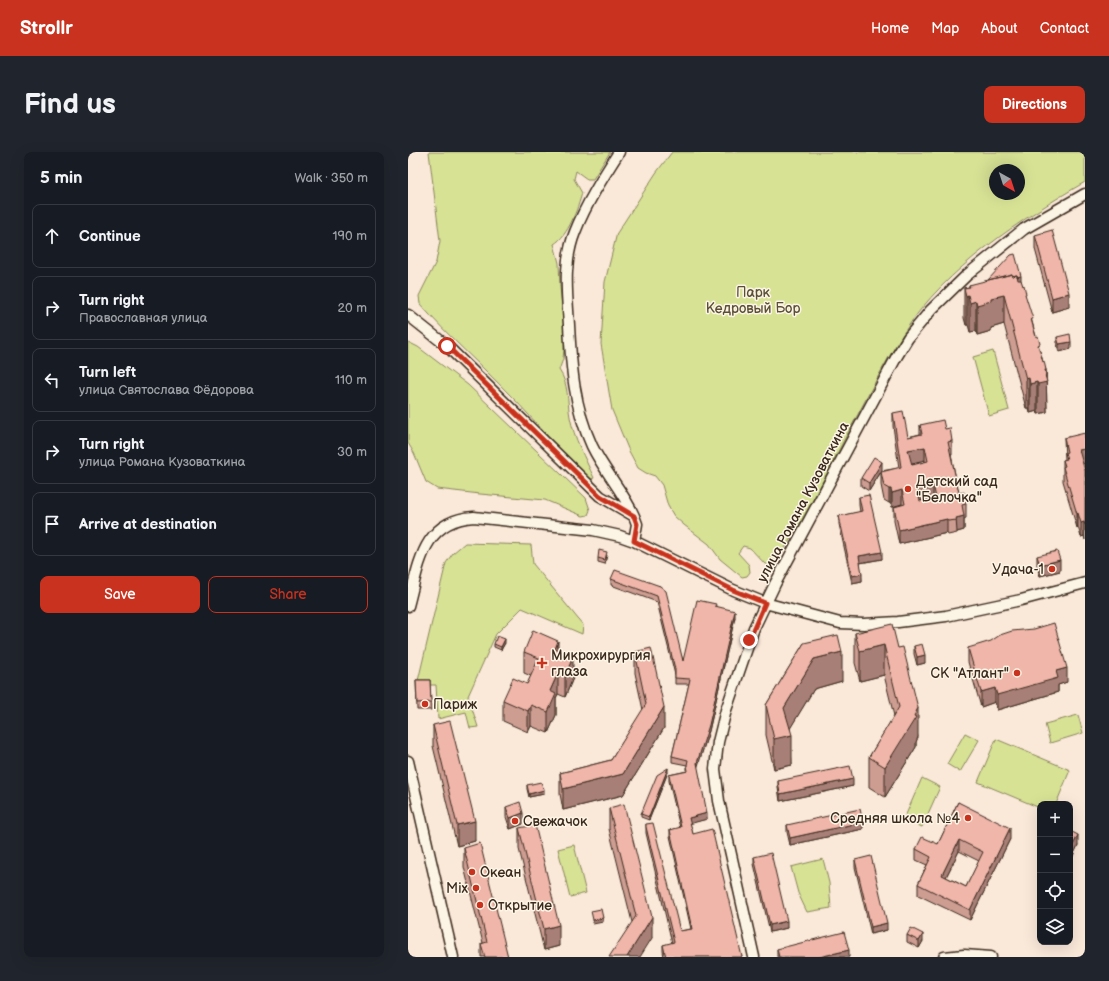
<!DOCTYPE html>
<meta charset="utf-8">
<style>
body{margin:0;font-family:"Balsamiq Sans",sans-serif;background:#20242c;color:#f1f3f6}
.controls{position:absolute;right:12px;bottom:12px;display:grid;overflow:hidden;border-radius:8px;box-shadow:0 4px 16px #0002}
.controls button{width:36px;height:36px;display:grid;place-items:center;padding:0;border:0;border-bottom:1px solid #363941;background:#171b24;color:#f1f3f6;font:20px sans-serif}
.compass{position:absolute;left:581px;top:12px;width:36px;height:36px;border-radius:50%;background:#171b24;box-shadow:0 4px 16px #0002;rotate:141deg}
.stop{position:absolute;width:12px;height:12px;margin:-9px;border:3px solid #c8321e;border-radius:50%;background:#fff}
.stop.end{background:#c8321e;border-color:#fff;box-shadow:0 1px 4px #0008}
.list{margin:0;padding:0;list-style:none}
h2{display:flex;justify-content:space-between;align-items:center;height:52px;margin:0;padding:0 16px;font-size:17px}
h2 small{font-size:13px;font-weight:400;color:#9ea1a6}
.list li{display:grid;grid-template-columns:26px 1fr auto;gap:12px;align-items:center;box-sizing:border-box;height:64px;margin:0 8px 8px;padding:0 8px;border:1px solid #363941;border-radius:8px}
.list b{display:block;font-size:15px;white-space:nowrap}
.list p{margin:0;font-size:13px;white-space:nowrap;color:#9ea1a6}
.list em{font-size:13px;font-style:normal;color:#9ea1a6}
.actions{display:flex;gap:8px;padding:12px 16px}
.actions a{flex:1;padding:9px 0;border:1px solid #c8321e;border-radius:8px;text-align:center;font-size:14px;color:#c8321e}
.actions .main{background:#c8321e;color:#fff}
.icon{flex:none;width:22px;height:22px;fill:none;stroke:currentColor;stroke-width:2;stroke-linecap:round;stroke-linejoin:round}
.map{position:relative;flex:none;width:677px;height:805px;overflow:hidden;border-radius:8px}
header{display:flex;align-items:center;gap:24px;box-sizing:border-box;height:56px;padding:0 20px;background:#c8321e;color:#fff}
header strong{font-size:19px}
nav{display:flex;gap:22px;margin-inline-start:auto;font-size:14px}
.intro{display:flex;align-items:center;justify-content:space-between;box-sizing:border-box;height:96px;padding:0 24px}
h1{margin:0;font-size:28px}
.button{padding:10px 18px;border-radius:8px;background:#c8321e;color:#fff;font-size:14px;font-weight:700}
main{display:flex;gap:24px;padding:0 24px}
aside{flex:1;background:#171b24;border-radius:8px;box-shadow:0 4px 16px #0002}
.map>svg:first-child{display:block}
</style>
<header>
<strong>Strollr</strong>
<nav><a>Home</a><a>Map</a><a>About</a><a>Contact</a></nav>
</header>
<div class="intro"><h1>Find us</h1><a class="button">Directions</a></div>
<main>
<aside>
<h2>5 min<small>Walk · 350 m</small></h2>
<ul class="list">
<li><svg class="icon" aria-label="ahead" viewBox="0 0 24 24"><path d="M12 20V5M6 11l6-6 6 6"/></svg><div><b>Continue</b></div><em>190 m</em></li>
<li><svg class="icon" aria-label="right" viewBox="0 0 24 24"><path d="M7 20v-9h11M14 6l5 5-5 5"/></svg><div><b>Turn right</b><p>Православная улица</p></div><em>20 m</em></li>
<li><svg class="icon" aria-label="left" viewBox="0 0 24 24"><path d="M17 20v-9H6M10 6l-5 5 5 5"/></svg><div><b>Turn left</b><p>улица Святослава Фёдорова</p></div><em>110 m</em></li>
<li><svg class="icon" aria-label="right" viewBox="0 0 24 24"><path d="M7 20v-9h11M14 6l5 5-5 5"/></svg><div><b>Turn right</b><p>улица Романа Кузоваткина</p></div><em>30 m</em></li>
<li><svg class="icon" aria-label="arrive" viewBox="0 0 24 24"><path d="M6 21V4h12l-3 4 3 4H6"/></svg><div><b>Arrive at destination</b></div></li>
</ul>
<div class="actions"><a class="main">Save</a><a>Share</a></div>
</aside>
<div class="map">
<svg width="677" height="805" viewBox="0 0 677 805">
<rect width="100%" height="100%" fill="#fae8d9"/>
<filter id="ink" filterUnits="userSpaceOnUse"><feTurbulence type="fractalNoise" baseFrequency=".025" numOctaves="2"/><feDisplacementMap in="SourceGraphic" scale="8" xChannelSelector="R" yChannelSelector="G"/><feConvolveMatrix kernelMatrix="1 2 1 2 8 2 1 2 1" color-interpolation-filters="sRGB"/></filter>
<g filter="url(#ink)">
<path fill="#d7e295" stroke="#89865a" fill-rule="evenodd" d="M 21,0 L 202,0 L 185,27 L 179,27 L 168,19 L 166,27 L 174,41 C 170,56 160,84 146,92 L 151,111 L 152,135 L 157,186 L 155,207 L 151,218 C 161,232 159,249 162,265 C 166,286 177,306 186,326 L 181,328 C 153,302 130,271 102,243 C 73,213 40,184 12,152 L 11,144 L 28,110 L 32,89 Z
M 264,0 L 677,0 L 677,30 C 613,67 537,117 497,179 C 474,214 455,254 435,290 C 421,318 406,346 391,373 C 382,387 375,401 365,413 L 357,412 L 342,396 L 335,394 L 330,401 L 341,413 L 342,420 L 339,424 L 334,425 L 312,407 L 301,392 L 276,373 L 266,364 L 260,354 L 254,333 L 247,324 L 238,321 L 230,316 L 221,299 L 204,258 L 193,192 L 197,130 L 209,81 L 248,21 ZM 587,18 L 611,18 L 611,42 L 587,42 Z
M 0,190 L 10,195 L 60,233 L 178,346 L 182,358 L 180,363 L 175,364 L 137,348 L 72,342 L 29,337 L 18,330 L 6,301 L 0,291 Z
M 585,199 L 601,258 L 581,264 L 565,205 Z
M 57,391 L 123,393 L 125,412 L 175,473 L 174,482 L 114,456 L 88,482 L 60,544 L 70,575 L 62,576 L 58,560 L 30,567 L 28,533 L 9,533 L 38,411 L 45,401 Z
M 670,563 L 675,581 L 642,591 L 637,572 Z
M 557,581 L 571,588 L 552,620 L 539,612 Z
M 588,587 L 662,618 L 648,652 L 632,652 L 632,656 L 570,630 Z
M 514,626 L 532,635 L 514,675 L 496,667 Z
M 166,693 L 178,741 L 162,745 L 150,697 Z
M 415,707 L 421,731 L 423,756 L 399,760 L 390,741 L 383,715 Z"/>
<g fill="none" stroke-linecap="round" stroke-linejoin="round">
<g stroke="#3b2a1e" stroke-width="13">
<path id="minor" d="M 211,0 C 195,25 178,52 167,80 C 155,110 159,141 161,173 C 163,214 166,255 184,294 C 196,319 215,339 226,364 L 229,372 L 226,389
M 0,163 L 39,194 L 192,344 L 226,364
M 0,454 C 11,414 14,368 66,365 L 185,378 L 212,384 L 226,389 L 325,438 L 357,451 L 432,471 L 456,472 L 490,470 L 538,464 L 613,448 L 677,431
M 0,609 L 45,805
M 346,805 L 311,649 L 307,617 L 310,590 L 318,558 L 346,476 L 367,432 L 489,204 L 500,186 L 523,158 L 559,123 L 616,77 L 677,42
M 536,805 L 556,803 L 583,805"/>
</g>
<use href="#minor" stroke="#fcf5e5" stroke-width="10"/>
</g>
<path fill="#ce9d92" stroke="#3b2a1e" fill-rule="evenodd" d="M 627,83 L 661,155 L 644,160 L 627,97 Z
M 613,129 L 635,210 L 638,218 L 639,260 L 630,262 L 629,259 L 622,261 L 621,256 L 618,256 L 596,172 L 583,176 L 583,179 L 569,183 L 568,179 L 562,180 L 560,173 L 558,173 L 556,166 L 556,136 L 561,135 L 561,133 Z
M 649,185 L 663,197 L 651,200 L 649,192 Z
M 485,261 L 500,285 L 512,282 L 512,273 L 537,277 L 544,289 L 544,303 L 543,303 L 551,341 L 558,352 L 558,366 L 556,367 L 556,378 L 549,380 L 549,381 L 540,383 L 539,381 L 491,392 L 486,369 L 486,355 L 495,353 L 494,352 L 484,355 L 483,351 L 481,351 L 476,348 L 473,333 L 473,320 L 461,339 L 453,334 L 453,326 L 474,318 L 473,319 L 491,316 L 485,274 ZM 517,308 L 517,310 L 504,313 L 503,311 ZM 525,346 L 526,346 L 512,349 Z
M 656,286 L 677,311 L 675,312 L 677,319 L 677,388 L 676,384 L 673,385 L 670,375 L 669,376 L 655,329 L 655,308 L 657,308 Z
M 451,345 L 474,407 L 452,411 L 454,429 L 444,431 L 431,372 L 431,364 L 452,360 L 451,353 Z
M 199,403 L 197,412 L 190,410 L 190,406 Z
M 629,404 L 652,419 L 632,424 L 629,415 Z
M 203,427 L 252,434 L 275,509 L 308,454 L 327,465 L 301,579 L 289,615 L 299,667 L 282,671 L 285,682 L 334,805 L 256,805 L 255,799 L 255,793 L 264,791 L 238,681 L 238,672 L 272,779 L 283,777 L 262,684 L 262,678 L 272,676 L 261,629 L 261,623 L 279,619 L 279,613 L 264,610 L 264,604 L 281,532 L 267,532 L 267,523 L 249,450 L 203,433 Z
M 447,481 L 490,496 L 510,585 L 508,590 L 508,595 L 477,645 L 461,635 L 461,605 L 486,564 L 476,523 L 452,529 L 447,511 Z
M 97,491 L 93,498 L 86,495 L 86,492 Z
M 396,491 L 434,529 L 406,537 L 382,576 L 384,613 L 366,617 L 358,583 L 358,553 Z
M 506,494 L 517,511 L 509,513 L 506,502 Z
M 560,496 L 659,530 L 650,533 L 650,540 L 589,558 L 587,550 L 573,555 L 560,510 Z
M 150,498 L 165,526 L 157,545 L 150,542 L 148,546 L 148,563 L 140,581 L 123,574 L 120,580 L 95,569 L 95,548 L 119,532 L 123,524 L 116,521 L 116,500 Z
M 227,500 L 256,576 L 215,643 L 155,658 L 152,642 L 152,621 L 203,608 L 235,558 L 227,521 Z
M 8,528 L 22,528 L 23,558 L 9,558 Z
M 25,573 L 67,689 L 49,694 L 25,594 Z
M 260,620 L 241,668 L 233,665 L 233,662 Z
M 370,629 L 445,634 L 372,649 L 370,636 Z
M 119,633 L 136,642 L 121,645 L 119,637 Z
M 550,650 L 602,687 L 562,768 L 510,743 L 510,732 L 519,713 L 508,708 L 508,697 L 530,692 ZM 551,699 L 571,709 L 558,735 L 538,725 Z
M 98,655 L 115,672 L 102,677 L 98,665 Z
M 201,656 L 244,786 L 224,770 L 201,677 Z
M 379,673 L 455,677 L 382,693 L 379,680 Z
M 111,676 L 151,794 L 136,798 L 111,697 Z
M 662,679 L 670,693 L 663,708 L 662,708 Z
M 56,696 L 100,805 L 73,805 L 73,792 L 75,791 L 56,715 Z
M 346,705 L 379,776 L 362,780 L 346,712 Z
M 447,708 L 479,778 L 463,782 L 447,715 Z
M 499,783 L 515,789 L 511,796 L 499,790 Z
M 369,797 L 441,805 L 369,805 Z"/>
<path fill="#a87f77" stroke="#3b2a1e" d="M 613,124 L 613,135 L 574,135 Z
M 661,141 L 661,155 L 644,160 L 644,146 Z
M 560,143 L 560,173 L 558,173 L 558,144 Z
M 596,143 L 596,172 L 583,176 L 583,179 L 569,183 L 569,153 L 583,146 Z
M 568,149 L 568,179 L 562,180 L 562,151 Z
M 663,190 L 663,197 L 651,200 L 651,192 Z
M 637,218 L 638,218 L 639,260 L 630,262 L 630,232 Z
M 621,226 L 621,256 L 618,256 L 618,227 Z
M 629,230 L 629,259 L 622,261 L 622,232 Z
M 517,295 L 517,308 L 500,312 L 500,298 Z
M 677,297 L 677,311 L 671,313 L 671,298 Z
M 474,310 L 474,318 L 461,339 L 461,331 Z
M 525,332 L 525,346 L 509,349 L 509,335 Z
M 481,337 L 483,337 L 483,351 L 481,351 Z
M 494,338 L 494,352 L 484,355 L 484,341 Z
M 670,361 L 670,375 L 669,376 L 669,362 Z
M 556,364 L 556,378 L 549,380 L 548,366 Z
M 539,367 L 539,381 L 491,392 L 491,378 Z
M 676,370 L 676,384 L 673,385 L 673,371 Z
M 474,400 L 474,407 L 451,411 L 451,404 Z
M 652,408 L 652,419 L 632,424 L 632,413 Z
M 454,422 L 454,429 L 444,431 L 444,424 Z
M 327,459 L 327,465 L 301,579 L 289,617 L 289,611 Z
M 97,487 L 97,491 L 93,498 L 93,495 Z
M 150,489 L 150,510 L 147,497 Z
M 476,493 L 476,523 L 452,529 L 452,499 Z
M 434,500 L 434,529 L 406,537 L 377,585 L 384,583 L 384,613 L 366,617 L 366,587 L 376,556 L 406,507 Z
M 517,503 L 517,511 L 509,513 L 509,505 Z
M 165,505 L 165,526 L 157,545 L 157,524 Z
M 659,516 L 659,530 L 650,533 L 650,540 L 589,558 L 589,543 L 648,519 Z
M 150,521 L 150,542 L 148,546 L 148,563 L 140,581 L 140,560 L 142,539 Z
M 587,536 L 587,550 L 573,555 L 573,540 Z
M 123,553 L 123,574 L 120,580 L 120,559 Z
M 256,555 L 256,576 L 215,643 L 155,658 L 155,637 L 215,622 Z
M 510,556 L 510,585 L 508,590 L 508,595 L 477,645 L 477,615 Z
M 260,616 L 260,620 L 241,668 L 241,665 Z
M 445,627 L 445,634 L 372,649 L 372,642 Z
M 136,638 L 136,642 L 121,645 L 121,642 Z
M 115,661 L 115,672 L 102,677 L 102,666 Z
M 299,661 L 299,667 L 281,672 L 281,666 Z
M 67,669 L 67,689 L 49,694 L 49,673 Z
M 455,670 L 455,677 L 382,693 L 382,686 Z
M 602,676 L 602,687 L 562,768 L 562,758 Z
M 670,683 L 670,693 L 663,708 L 663,697 Z
M 551,688 L 551,699 L 534,733 L 534,723 Z
M 244,765 L 244,786 L 232,805 L 219,805 Z
M 195,766 L 195,770 L 185,772 L 185,768 Z
M 379,769 L 379,776 L 362,780 L 362,773 Z
M 479,771 L 479,778 L 463,782 L 463,775 Z
M 151,773 L 151,794 L 136,798 L 136,777 Z
M 515,782 L 515,789 L 511,796 L 511,789 Z
M 441,798 L 441,805 L 411,805 Z"/>
<path fill="#f0b6aa" stroke="#3b2a1e" fill-rule="evenodd" d="M 644,78 L 661,141 L 644,146 L 627,83 Z
M 607,102 L 613,124 L 609,125 L 609,123 L 604,124 L 604,122 L 580,128 L 603,103 Z
M 604,122 L 604,124 L 609,123 L 610,128 L 613,128 L 615,134 L 616,133 L 618,142 L 617,142 L 625,167 L 623,167 L 628,185 L 630,184 L 632,192 L 630,193 L 635,210 L 636,209 L 638,218 L 637,218 L 638,223 L 637,223 L 639,230 L 630,232 L 629,230 L 622,232 L 621,226 L 618,227 L 596,143 L 583,146 L 583,149 L 569,153 L 568,149 L 562,151 L 560,143 L 558,144 L 556,136 L 562,135 L 561,133 Z
M 662,182 L 663,190 L 651,192 L 649,185 Z
M 495,259 L 500,285 L 514,282 L 512,273 L 535,268 L 537,277 L 542,276 L 544,289 L 540,290 L 551,341 L 556,340 L 558,352 L 554,353 L 556,364 L 548,366 L 549,368 L 540,369 L 539,367 L 491,378 L 486,355 L 497,352 L 494,338 L 484,341 L 483,337 L 481,337 L 476,334 L 473,320 L 493,315 L 485,261 ZM 517,295 L 520,309 L 504,313 L 500,298 ZM 525,332 L 528,346 L 512,349 L 509,335 Z
M 677,281 L 677,297 L 671,298 L 677,319 L 677,373 L 676,370 L 673,371 L 670,361 L 669,362 L 655,315 L 657,314 L 655,308 L 659,307 L 657,301 L 659,300 L 656,286 Z
M 466,305 L 474,310 L 461,331 L 453,326 Z
M 461,343 L 474,400 L 451,404 L 454,422 L 444,424 L 431,364 L 454,359 L 451,345 Z
M 191,398 L 199,400 L 197,408 L 190,406 Z
M 649,399 L 652,408 L 632,413 L 629,404 Z
M 207,418 L 252,434 L 258,439 L 275,509 L 289,448 L 308,452 L 307,454 L 327,459 L 301,573 L 289,611 L 299,661 L 281,666 L 285,682 L 304,677 L 334,805 L 258,805 L 255,793 L 266,790 L 238,675 L 238,672 L 245,671 L 272,779 L 284,777 L 262,678 L 273,675 L 261,623 L 280,619 L 279,613 L 280,608 L 264,604 L 282,527 L 267,526 L 267,517 L 249,444 L 203,427 Z
M 646,471 L 659,516 L 648,519 L 650,526 L 589,543 L 587,536 L 573,540 L 560,496 L 583,489 L 592,483 L 604,479 L 626,477 Z
M 484,472 L 490,496 L 495,495 L 510,556 L 506,564 L 508,565 L 477,615 L 461,605 L 491,555 L 476,493 L 452,499 L 447,481 Z
M 125,478 L 150,489 L 147,497 L 165,505 L 157,524 L 150,521 L 142,539 L 148,542 L 140,560 L 123,553 L 120,559 L 95,548 L 105,526 L 119,532 L 131,506 L 116,500 Z
M 430,483 L 434,500 L 406,507 L 376,556 L 384,583 L 366,587 L 358,553 L 396,491 Z
M 89,484 L 97,487 L 93,495 L 86,492 Z
M 514,492 L 517,503 L 509,505 L 506,494 Z
M 243,496 L 256,555 L 215,622 L 155,637 L 152,621 L 203,608 L 238,552 L 227,500 Z
M 8,528 L 22,528 L 23,550 L 9,551 Z
M 42,569 L 67,669 L 49,673 L 25,573 Z
M 442,614 L 445,627 L 372,642 L 370,629 Z
M 260,616 L 241,665 L 233,662 L 249,623 Z
M 133,630 L 136,638 L 121,642 L 119,633 Z
M 112,650 L 115,661 L 102,666 L 98,655 Z
M 550,650 L 602,676 L 562,758 L 510,732 L 523,705 L 508,697 L 514,685 L 530,692 ZM 551,688 L 575,700 L 558,735 L 534,723 Z
M 216,652 L 244,765 L 219,805 L 201,805 L 228,764 L 201,656 Z
M 452,657 L 455,670 L 382,686 L 379,673 Z
M 127,673 L 151,773 L 136,777 L 111,676 Z
M 662,679 L 670,683 L 663,697 L 662,697 Z
M 72,691 L 100,805 L 77,805 L 73,792 L 79,790 L 56,696 Z
M 363,701 L 379,769 L 362,773 L 346,705 Z
M 463,704 L 479,771 L 463,775 L 447,708 Z
M 193,757 L 195,766 L 185,768 L 183,759 Z
M 503,776 L 515,782 L 511,789 L 499,783 Z
M 436,780 L 441,798 L 411,805 L 371,805 L 369,797 Z"/>
</g>
<g fill="none" stroke-linecap="round" stroke-linejoin="round" filter="url(#ink)">
<path stroke="#c8321e" stroke-width="5" d="M 39,194 L 192,344 L 226,364 L 229,372 L 226,389 L 325,438 L 357,451 L 341,488"/>
</g>
<g fill="#c8321e" stroke="#fcf5e5" stroke-width="1.5">
<circle cx="500" cy="337" r="4"/>
<circle cx="644" cy="417" r="4"/>
<path d="M132 505h4v4h4v4h-4v4h-4v-4h-4v-4h4z"/>
<circle cx="609" cy="521" r="4"/>
<circle cx="17" cy="552" r="4"/>
<circle cx="560" cy="666" r="4"/>
<circle cx="107" cy="669" r="4"/>
<circle cx="64" cy="720" r="4"/>
<circle cx="68" cy="736" r="4"/>
<circle cx="72" cy="753" r="4"/>
</g>
<g text-anchor="middle" dominant-baseline="central" stroke-width="3" stroke-linejoin="round" paint-order="stroke">
<g font-size="14" fill="#5a4f36" stroke="#fcf5e5">
<text x="345" y="140">Парк<tspan x="345" dy="16">Кедровый Бор</tspan></text>
</g>
<g font-size="14" fill="#3b2a1e" stroke="#fcf5e5" text-anchor="start">
<text x="508" y="329">Детский сад<tspan x="508" dy="16">"Белочка"</tspan></text>
<text x="636" y="417" text-anchor="end">Удача-1</text>
<text x="143" y="503">Микрохирургия<tspan x="143" dy="16">глаза</tspan></text>
<text x="601" y="521" text-anchor="end">СК "Атлант"</text>
<text x="25" y="552">Париж</text>
<text x="552" y="666" text-anchor="end">Средняя школа №4</text>
<text x="115" y="669">Свежачок</text>
<text x="72" y="720">Океан</text>
<text x="60" y="736" text-anchor="end">Mix</text>
<text x="80" y="753">Открытие</text>
</g>
<g font-size="14" fill="#3b2a1e" stroke="#fcf5e5">
<text transform="translate(395 350) rotate(-62)">улица Романа Кузоваткина</text>
</g>
</g>
</svg>
<div class="controls">
<button>+</button>
<button>−</button>
<button><svg class="icon" aria-label="locate" viewBox="0 0 24 24"><circle cx="12" cy="12" r="6"/><path d="M12 2v4M12 18v4M2 12h4M18 12h4"/></svg></button>
<button><svg class="icon" aria-label="layers" viewBox="0 0 24 24"><path d="M12 4l9 5-9 5-9-5zM3 14l9 5 9-5"/></svg></button>
</div>
<svg class="compass" viewBox="-18 -18 36 36"><path d="M0-13l5 13h-10z" fill="#e53935"/><path d="M0 13l5-13h-10z" fill="#9ea1a6"/></svg>
<div class="stop" style="left:39px;top:194px"></div>
<div class="stop end" style="left:341px;top:488px"></div>
</div>
</main>
